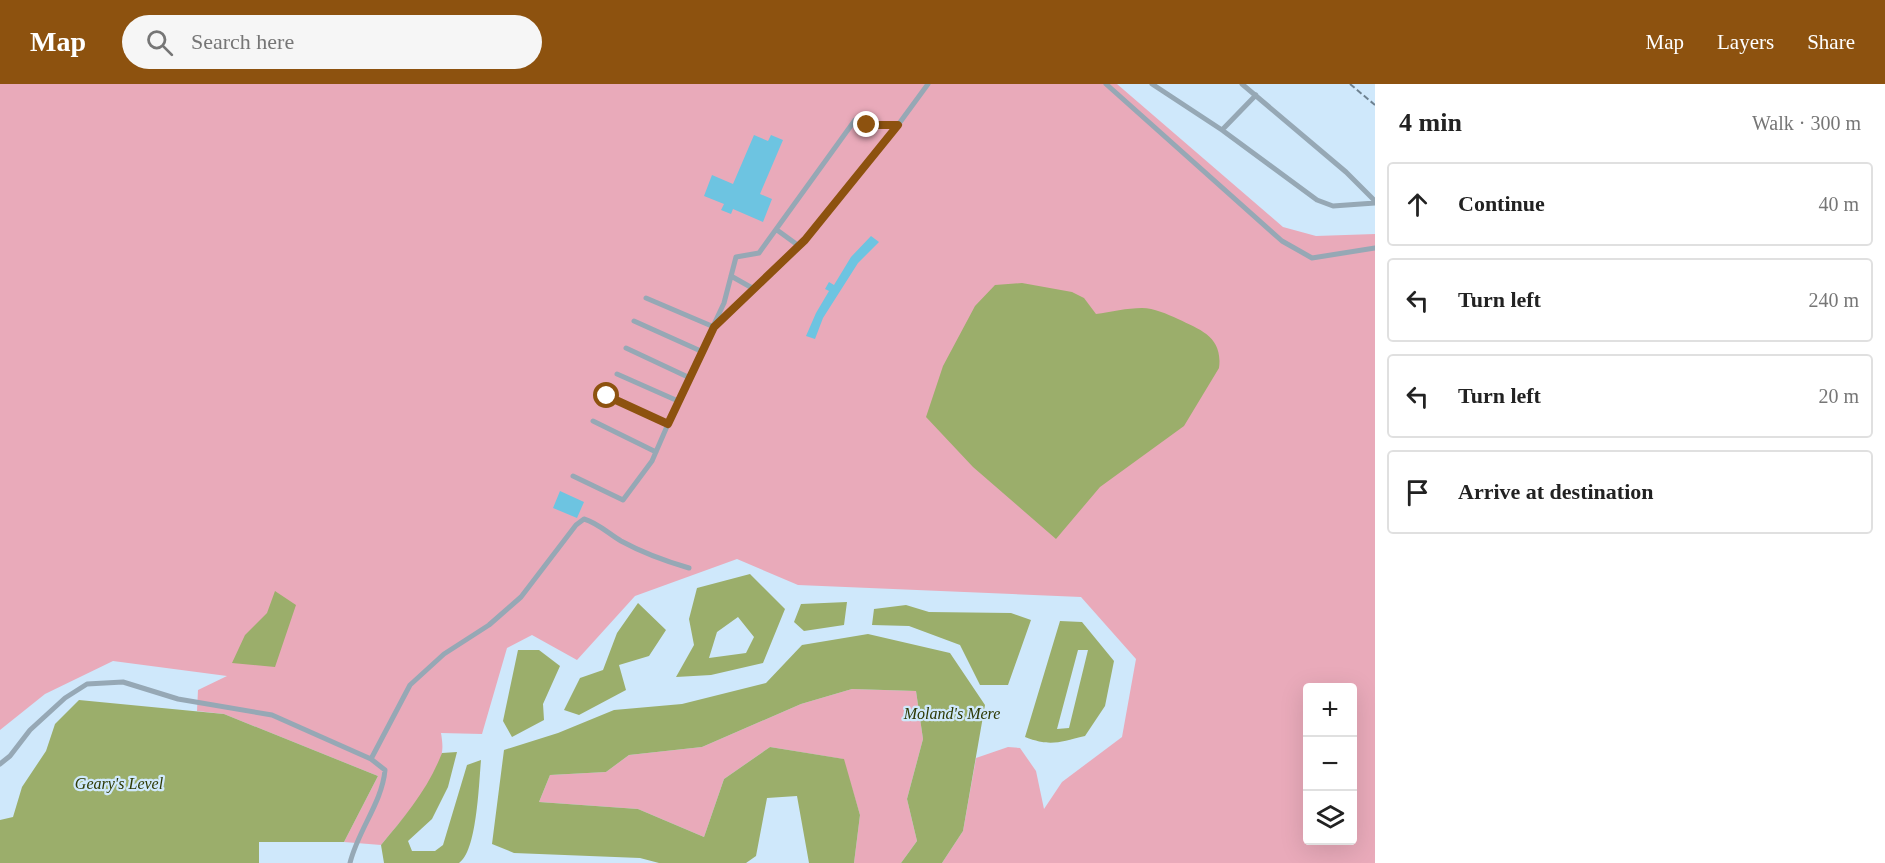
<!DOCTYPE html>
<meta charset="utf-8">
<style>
body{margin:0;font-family:"Times New Roman",serif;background:#f6f6f6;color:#222}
.controls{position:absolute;right:18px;bottom:18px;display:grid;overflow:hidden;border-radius:6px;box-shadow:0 6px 24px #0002}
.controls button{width:54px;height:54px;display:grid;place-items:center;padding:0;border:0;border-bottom:2px solid #e0e0e0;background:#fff;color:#222;font:30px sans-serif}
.stop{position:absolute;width:18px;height:18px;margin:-14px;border:4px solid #8d520f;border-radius:50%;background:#fff}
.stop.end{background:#8d520f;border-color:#fff;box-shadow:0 2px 6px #0008}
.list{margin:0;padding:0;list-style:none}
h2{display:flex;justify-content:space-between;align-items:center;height:78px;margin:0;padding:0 24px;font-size:26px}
h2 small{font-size:20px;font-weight:400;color:#767676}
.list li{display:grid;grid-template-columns:39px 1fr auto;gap:18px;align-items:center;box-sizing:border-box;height:84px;margin:0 12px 12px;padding:0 12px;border:2px solid #e0e0e0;border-radius:6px}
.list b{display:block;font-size:22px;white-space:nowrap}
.list em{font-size:20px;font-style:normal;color:#767676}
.icon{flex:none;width:33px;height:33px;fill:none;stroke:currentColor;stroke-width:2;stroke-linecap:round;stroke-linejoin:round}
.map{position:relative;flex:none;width:1375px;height:779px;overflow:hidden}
header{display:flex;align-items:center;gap:36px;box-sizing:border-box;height:84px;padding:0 30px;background:#8d520f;color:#fff}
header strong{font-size:28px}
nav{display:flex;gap:33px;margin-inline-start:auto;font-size:21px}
.search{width:420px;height:54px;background:#f6f6f6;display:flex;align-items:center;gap:15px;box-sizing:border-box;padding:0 21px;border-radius:33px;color:#767676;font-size:22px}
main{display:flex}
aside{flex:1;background:#fff}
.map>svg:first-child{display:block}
</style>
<header>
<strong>Map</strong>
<div class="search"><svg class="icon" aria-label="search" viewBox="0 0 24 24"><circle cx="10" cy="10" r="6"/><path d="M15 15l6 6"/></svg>Search here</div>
<nav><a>Map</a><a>Layers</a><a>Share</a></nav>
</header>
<main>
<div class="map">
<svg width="1375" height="779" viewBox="0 0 1375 779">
<rect width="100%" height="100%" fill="#cfe8fb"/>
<path fill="#e9aaba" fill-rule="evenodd" d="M 0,0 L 1117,0 L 1283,143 L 1316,152 L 1375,150 L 1375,779 L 942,779 L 963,747 L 976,674 L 1008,663 L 1020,664 L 1036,687 L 1044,725 L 1062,698 L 1122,653 L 1136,575 L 1081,513 L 798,501 L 737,475 L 635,512 L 577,576 L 532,551 L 507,564 L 482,650 L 441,649 C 442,655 443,662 442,668 C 440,695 399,739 381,761 L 344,758 L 378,692 L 224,630 L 197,627 L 198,606 L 227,592 L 113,577 L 45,610 L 0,646 ZM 1308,604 L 1352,604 L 1352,756 L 1308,756 Z
M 852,605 L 916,607 L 923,655 L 907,715 L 917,757 L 901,779 L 854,779 L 860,731 L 843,675 L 770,663 L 724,695 L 704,753 L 638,725 L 539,718 L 550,691 L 606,688 L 629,671 L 702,663 L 801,620 Z"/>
<path fill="#9bae6b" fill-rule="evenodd" d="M 1022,199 L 1072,208 L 1084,214 L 1096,230 C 1111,228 1127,224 1142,224 C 1154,224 1167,230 1178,235 C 1201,246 1223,253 1219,284 L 1184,342 L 1100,403 L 1056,455 L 973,383 L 926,333 L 943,282 L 975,222 L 995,201 Z
M 750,490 L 785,525 L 763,579 L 711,591 L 676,593 L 694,561 L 689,535 L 697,504 ZM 738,533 L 754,553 L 746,569 L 709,574 L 717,548 Z
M 275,507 L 296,521 L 275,583 L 232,579 L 245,551 L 267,529 Z
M 847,518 L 844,541 L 804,547 L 794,538 L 801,520 Z
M 638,519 L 666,546 L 649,572 L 619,581 L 626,606 L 579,631 L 564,626 L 580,594 L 603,586 L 617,549 Z
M 906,521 L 929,528 L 1011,529 L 1031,536 L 1008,601 L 980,601 L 960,561 L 909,542 L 872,541 L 874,525 Z
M 1060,537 L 1082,538 L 1114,577 L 1105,622 L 1085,652 C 1059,658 1051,663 1025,653 ZM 1078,566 L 1088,566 L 1069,644 L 1057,645 Z
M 868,550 L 950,569 L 985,621 L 963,747 L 942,779 L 901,779 L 917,757 L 907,715 L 923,655 L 916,607 L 852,605 L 801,620 L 702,663 L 629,671 L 606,688 L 550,691 L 539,718 L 638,725 L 704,753 L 724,695 L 770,663 L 844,675 L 860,731 L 854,779 L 809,779 L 797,712 L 767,714 L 756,772 L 746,779 L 659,779 L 640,774 L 514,769 L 492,760 L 504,666 L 558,649 L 614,626 L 682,620 L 766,599 L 802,561 Z
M 518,566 L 539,566 L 560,582 L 543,620 L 544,636 L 512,653 L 503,637 Z
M 79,616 L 224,630 L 378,692 L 344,758 L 259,758 L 259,779 L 0,779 L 0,736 L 13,733 L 22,703 L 46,667 L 55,640 Z
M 457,668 L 448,703 L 432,735 L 408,757 L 412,767 L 435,767 L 443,761 L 467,681 L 481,676 C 479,698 477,768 459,779 L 384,779 L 381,761 C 406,731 428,705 442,669 Z"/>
<path fill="#6dc4e1" d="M 754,51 L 768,57 L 771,51 L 783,56 L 760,110 L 772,115 L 763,138 L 733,125 L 731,130 L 721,126 L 724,120 L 704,112 L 712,91 L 733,100 Z
M 871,152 L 879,158 L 858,179 L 823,234 L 815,255 L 806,252 L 816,229 L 829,207 L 825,205 L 829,198 L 834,201 L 851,173 Z
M 560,407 L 584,418 L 577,434 L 553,424 Z"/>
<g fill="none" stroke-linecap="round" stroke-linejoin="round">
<path stroke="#6e8291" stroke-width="2" stroke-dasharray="6 3" stroke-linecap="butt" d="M 1350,0 L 1375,21"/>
<path stroke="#96a8b5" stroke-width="5" d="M 1106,0 L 1282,157 L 1312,174 L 1375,164
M 1152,0 L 1222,46 L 1317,116 L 1333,122 L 1375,119
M 1242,0 L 1346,88 L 1375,117
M 1222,46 L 1256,11
M 777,146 L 799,162
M 731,192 L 754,205
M 646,214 L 714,243
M 634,237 L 703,268
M 716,241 L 805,156 L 887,56 L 928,0
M 626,264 L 690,294
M 617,290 L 678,317 L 724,219 L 736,173 L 759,169 L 855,36 L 876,42 L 898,41
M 607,312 L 668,340
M 593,337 L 656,368
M 573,392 L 623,416 L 652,377 L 678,317
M 371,675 L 410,601 L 444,570 L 489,541 L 521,513 L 576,441 L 584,435 C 598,439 609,450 621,457 C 643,469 665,477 689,484
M 0,680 L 10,672 L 30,646 L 65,614 L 87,600 L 123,598 L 178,615 L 272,631 L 371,675 L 385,686 C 382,719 358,746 350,779"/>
</g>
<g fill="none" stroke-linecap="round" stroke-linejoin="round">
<path stroke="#8d520f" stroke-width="8" d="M 607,312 L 668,340 L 714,243 L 805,156 L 898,41 L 867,41"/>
</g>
<g text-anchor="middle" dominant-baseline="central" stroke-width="4.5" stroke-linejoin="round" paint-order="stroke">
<g font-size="16" font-style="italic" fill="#2d3904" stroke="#cfe8fb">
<text x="952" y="629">Moland's Mere</text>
<text x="119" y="699">Geary's Level</text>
</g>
</g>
</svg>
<div class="controls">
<button>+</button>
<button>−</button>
<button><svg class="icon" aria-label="layers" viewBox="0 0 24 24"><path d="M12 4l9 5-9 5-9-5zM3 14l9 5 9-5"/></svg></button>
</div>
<div class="stop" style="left:607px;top:312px"></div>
<div class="stop end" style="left:867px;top:41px"></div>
</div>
<aside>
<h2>4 min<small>Walk · 300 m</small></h2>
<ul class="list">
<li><svg class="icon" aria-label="ahead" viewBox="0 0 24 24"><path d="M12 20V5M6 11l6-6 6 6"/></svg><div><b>Continue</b></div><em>40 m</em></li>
<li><svg class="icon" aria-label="left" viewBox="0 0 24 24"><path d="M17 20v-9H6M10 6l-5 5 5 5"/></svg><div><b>Turn left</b></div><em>240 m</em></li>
<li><svg class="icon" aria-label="left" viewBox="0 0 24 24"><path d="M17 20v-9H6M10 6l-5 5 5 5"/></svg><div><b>Turn left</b></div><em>20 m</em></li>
<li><svg class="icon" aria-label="arrive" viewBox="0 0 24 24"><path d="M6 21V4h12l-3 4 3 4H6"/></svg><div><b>Arrive at destination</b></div></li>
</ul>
</aside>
</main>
